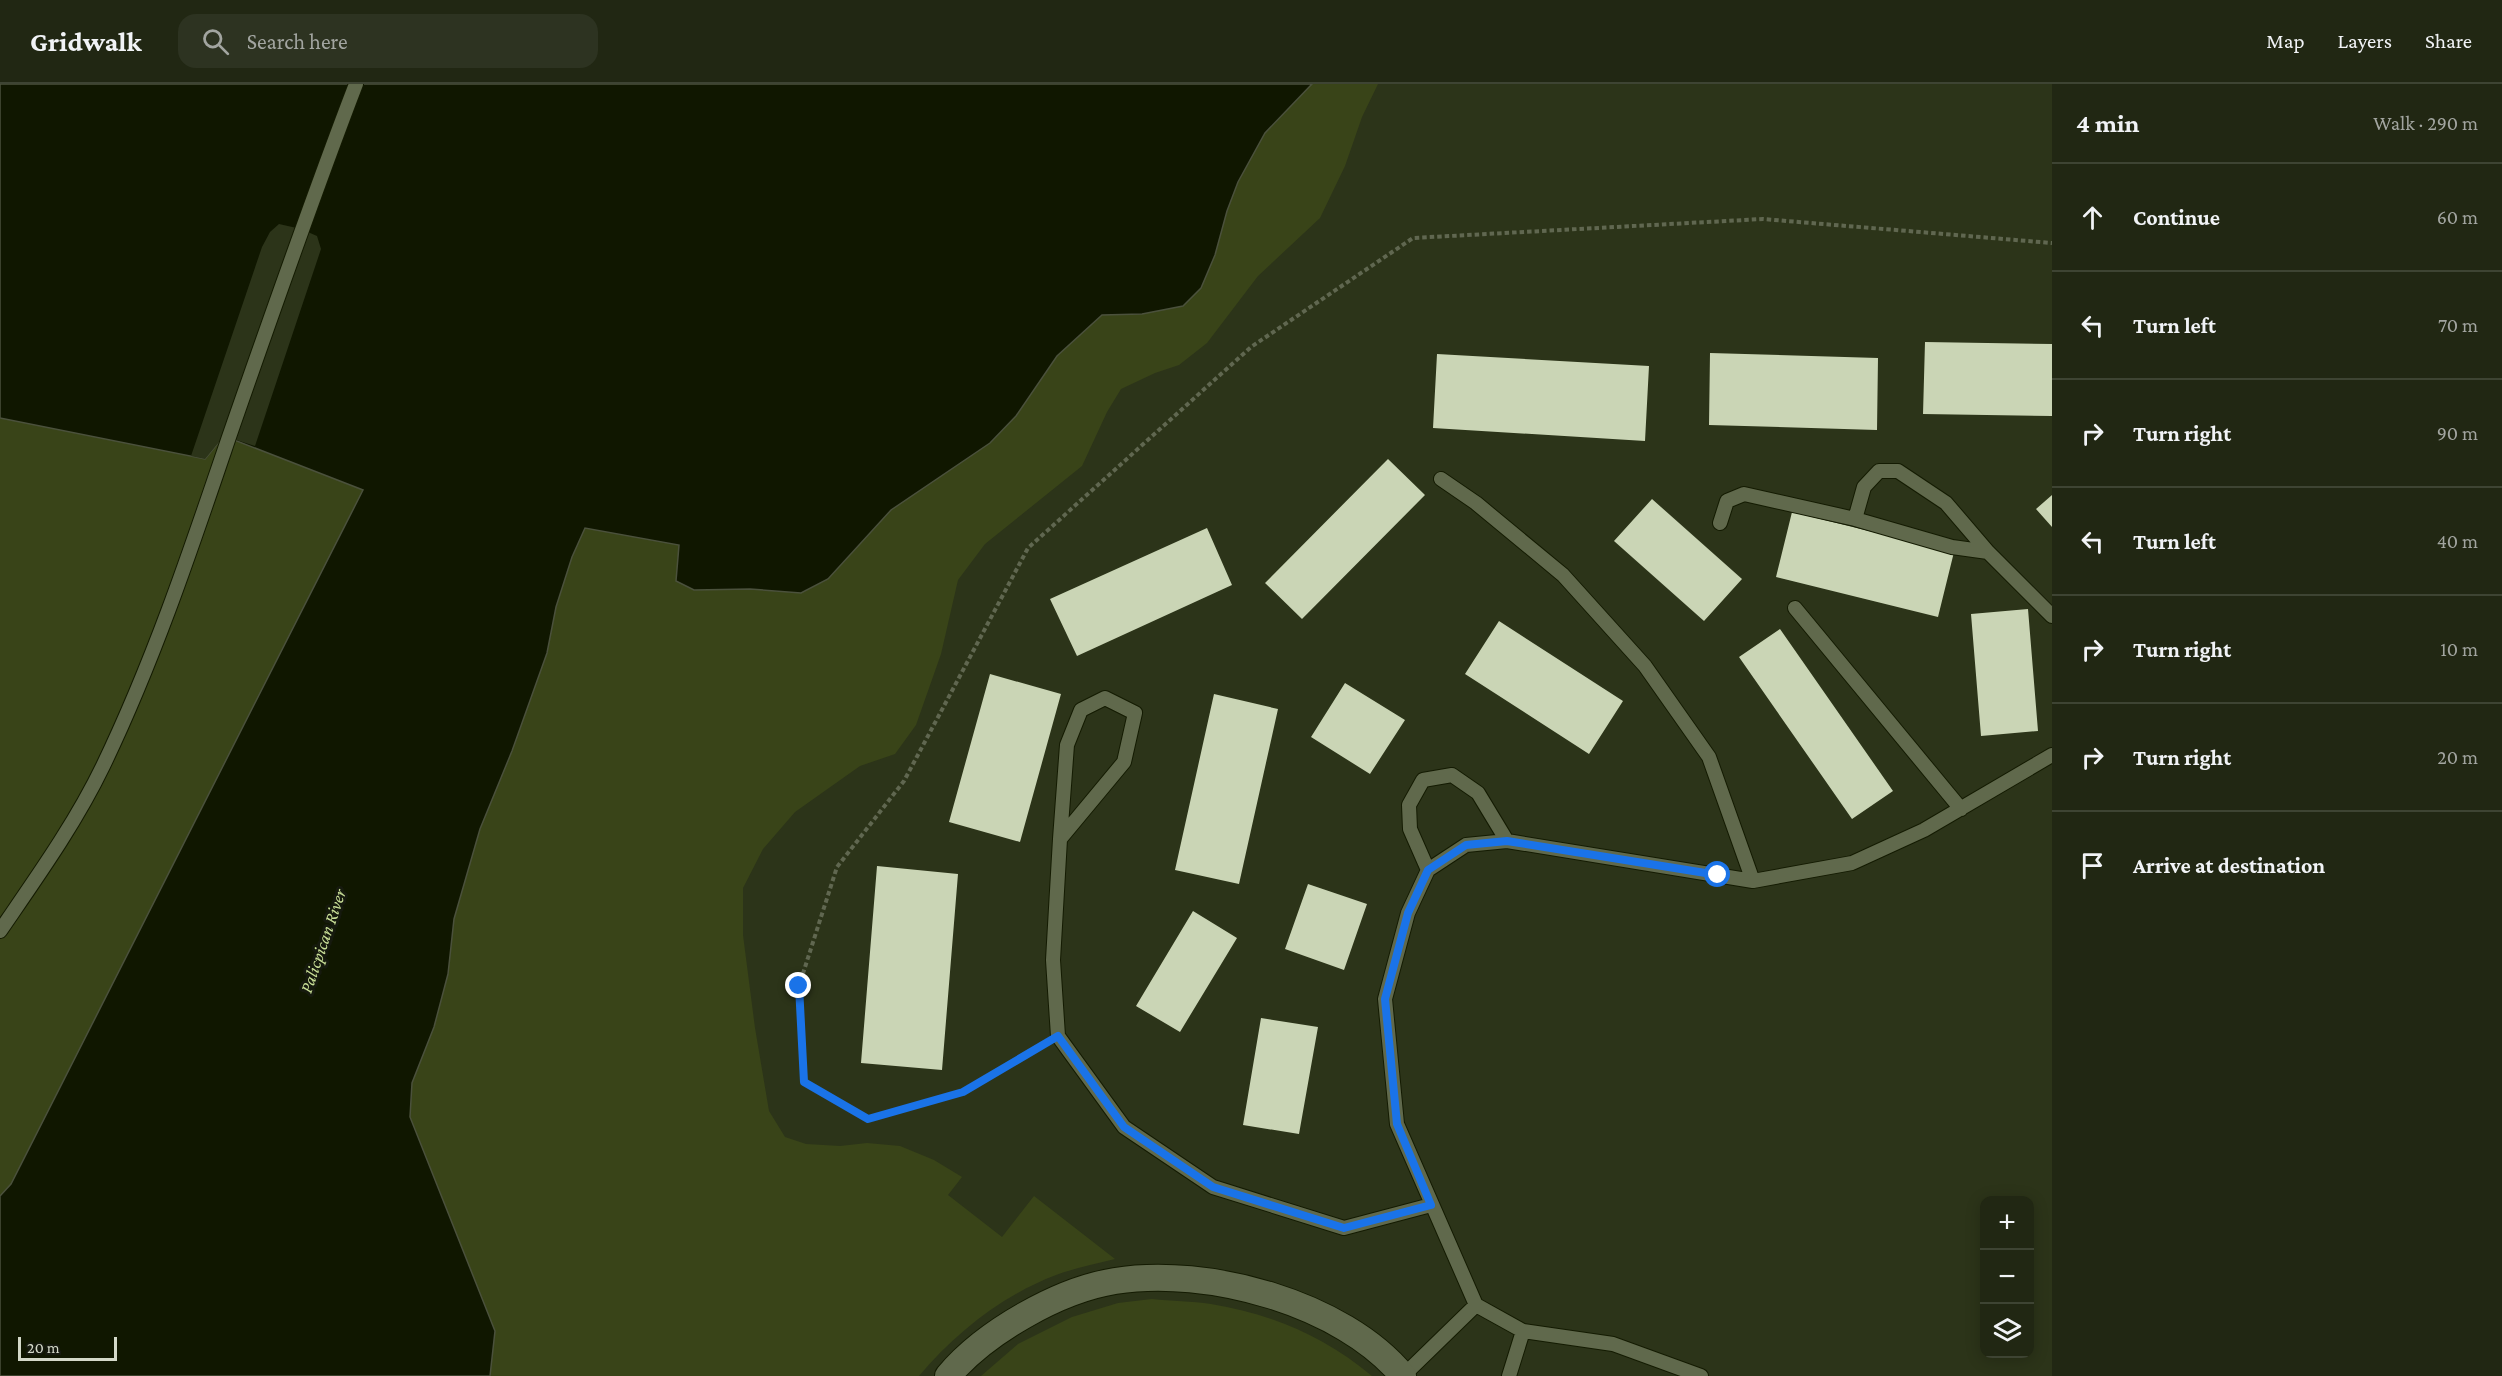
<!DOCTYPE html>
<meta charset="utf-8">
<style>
body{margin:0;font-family:"Crimson Pro",serif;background:#2d3321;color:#f1f3f6}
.controls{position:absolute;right:18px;bottom:18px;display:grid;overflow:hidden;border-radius:12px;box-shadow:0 3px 15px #0003}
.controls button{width:54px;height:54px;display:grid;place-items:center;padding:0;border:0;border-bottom:2px solid #3e4433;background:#212713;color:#f1f3f6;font:30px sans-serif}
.scale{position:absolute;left:18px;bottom:15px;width:99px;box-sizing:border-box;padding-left:6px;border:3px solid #d4d9c9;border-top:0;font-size:16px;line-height:21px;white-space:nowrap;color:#d4d9c9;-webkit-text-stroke:4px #161a0e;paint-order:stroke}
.stop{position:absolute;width:18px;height:18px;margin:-14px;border:4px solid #1a73e8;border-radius:50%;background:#fff}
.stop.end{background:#1a73e8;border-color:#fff;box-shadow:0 2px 6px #0008}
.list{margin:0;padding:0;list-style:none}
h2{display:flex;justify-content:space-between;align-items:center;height:78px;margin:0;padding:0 24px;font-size:26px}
h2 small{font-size:20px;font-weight:400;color:#a2a5a0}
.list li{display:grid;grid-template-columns:39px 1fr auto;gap:18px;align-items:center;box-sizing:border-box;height:108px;padding:0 24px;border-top:2px solid #3e4433}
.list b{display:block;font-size:22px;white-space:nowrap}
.list em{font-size:20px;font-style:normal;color:#a2a5a0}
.icon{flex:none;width:33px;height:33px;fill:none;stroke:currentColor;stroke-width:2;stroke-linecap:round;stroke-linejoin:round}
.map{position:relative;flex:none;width:2052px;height:1292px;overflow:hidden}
header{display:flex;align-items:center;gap:36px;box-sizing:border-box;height:84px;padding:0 30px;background:#212713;border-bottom:2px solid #3e4433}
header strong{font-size:28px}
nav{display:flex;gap:33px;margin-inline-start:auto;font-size:21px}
.search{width:420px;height:54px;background:#2d3321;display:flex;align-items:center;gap:15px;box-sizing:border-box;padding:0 21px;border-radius:18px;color:#a2a5a0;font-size:22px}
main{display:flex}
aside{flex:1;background:#212713}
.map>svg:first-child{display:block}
</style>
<header>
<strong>Gridwalk</strong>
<div class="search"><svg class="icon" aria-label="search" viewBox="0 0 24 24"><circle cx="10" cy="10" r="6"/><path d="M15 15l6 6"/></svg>Search here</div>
<nav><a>Map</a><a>Layers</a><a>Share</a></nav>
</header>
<main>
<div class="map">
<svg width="2052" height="1292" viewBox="0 0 2052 1292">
<rect width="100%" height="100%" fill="#2c3419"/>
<path fill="#394418" d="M 1312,0 L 1378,0 L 1362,33 L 1345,82 L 1320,134 L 1258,192 L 1207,259 L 1179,281 L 1155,289 L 1121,305 L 1107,328 L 1082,382 L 985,460 L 958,496 L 941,570 L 916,641 L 895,670 L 860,682 L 795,728 L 763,765 L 743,804 L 743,851 L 755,944 L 769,1027 L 785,1053 L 806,1060 L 840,1062 L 867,1059 L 900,1062 L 934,1076 L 962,1093 L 948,1111 L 1002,1153 L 1034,1112 L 1115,1175 C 1096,1180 1075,1184 1056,1191 C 1003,1211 955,1249 919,1292 L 490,1292 L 495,1247 L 410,1032 L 412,999 L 434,943 L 448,890 L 454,835 L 480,745 L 512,667 L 547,569 L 556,523 L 572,473 L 585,444 L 679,461 L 676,497 L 694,506 L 750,505 L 801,509 L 828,495 L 891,426 L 990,359 L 1016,332 L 1057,272 L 1102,231 L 1142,230 L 1227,127 L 1238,98 L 1265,49 Z
M 0,334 L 205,375 L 224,352 L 363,406 L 11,1100 L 0,1112 Z
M 1152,1215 C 1171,1217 1192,1217 1211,1220 C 1272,1230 1324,1252 1372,1292 L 981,1292 L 1018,1260 L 1072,1233 L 1118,1219 Z"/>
<path fill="#101700" stroke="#4b513c" stroke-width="1.5" d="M 0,0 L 1312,0 L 1265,49 L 1238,98 L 1227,127 L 1215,171 L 1201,204 L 1183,222 L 1142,230 L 1102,231 L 1057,272 L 1016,332 L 990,359 L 891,426 L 828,495 L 801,509 L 750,505 L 694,506 L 676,497 L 679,461 L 585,444 L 572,473 L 556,523 L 547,569 L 512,667 L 480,745 L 454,835 L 448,890 L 434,943 L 412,999 L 410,1033 L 495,1247 L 490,1292 L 0,1292 L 0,1112 L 11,1100 L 363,406 L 224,352 L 205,375 L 0,334 Z"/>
<path fill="#2c3419" d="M 279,140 L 301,145 L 317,152 L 321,165 L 255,362 L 224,352 L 205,375 L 191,372 L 262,163 L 270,148 Z"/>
<path fill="#cad5b5" d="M 1925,258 L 2052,260 L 2052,332 L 1923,330 Z
M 1710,269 L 1878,274 L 1877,346 L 1709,341 Z
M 1437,270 L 1649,282 L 1645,357 L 1433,344 Z
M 1388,375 L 1425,411 L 1302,535 L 1265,499 Z
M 2052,411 L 2052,443 L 2036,425 Z
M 1652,415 L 1742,495 L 1704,537 L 1614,457 Z
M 1792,428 L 1954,468 L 1938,533 L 1776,493 Z
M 1207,444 L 1232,501 L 1077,572 L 1050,515 Z
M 2028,525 L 2038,647 L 1981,652 L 1971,530 Z
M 1499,537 L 1623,617 L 1589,670 L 1465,590 Z
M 1780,545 L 1893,707 L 1852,735 L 1739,573 Z
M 990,590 L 1061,610 L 1020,758 L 949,738 Z
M 1345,599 L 1405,636 L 1370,690 L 1311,653 Z
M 1214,610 L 1278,625 L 1239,800 L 1175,786 Z
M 877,782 L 958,790 L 942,986 L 861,979 Z
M 1308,800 L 1367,820 L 1344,886 L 1285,865 Z
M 1193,827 L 1237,854 L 1180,948 L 1136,922 Z
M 1261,934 L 1318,943 L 1299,1050 L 1243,1041 Z"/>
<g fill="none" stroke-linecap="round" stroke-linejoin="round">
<g stroke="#141b02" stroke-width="16">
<path id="lane" d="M 1441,395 L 1476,419 L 1563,491 L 1645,582 L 1709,673 L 1753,797
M 1855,435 L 1864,403 L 1879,387 L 1898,387 L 1946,419 L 1988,468
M 1720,439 L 1727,417 L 1744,410 L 1855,435 L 1952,463 L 1988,468 L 2052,532
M 1795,524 L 1961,725
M 1060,755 L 1067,661 L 1081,626 L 1105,614 L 1135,629 L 1124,678 L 1060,755 L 1053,876 L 1058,952 L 1124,1043 L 1213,1103 L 1344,1144 L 1431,1121
M 1428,786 L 1410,745 L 1409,721 L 1423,696 L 1452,691 L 1478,709 L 1507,757
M 0,847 C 37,793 75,740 103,682 C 154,576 191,465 229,353 C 270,235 311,117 356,0
M 1403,1292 L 1476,1221
M 1509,1292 L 1523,1247
M 1701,1292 L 1613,1260 L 1523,1247 L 1476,1221 L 1397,1040 L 1385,915 L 1408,829 L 1428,786 L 1466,761 L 1507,757 L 1753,797 L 1852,779 L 1924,746 L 2052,671"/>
</g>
<g stroke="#141b02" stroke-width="28">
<path id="street" d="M 948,1292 C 985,1248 1059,1206 1115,1197 C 1207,1182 1343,1219 1403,1292"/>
</g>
<path stroke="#606750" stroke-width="4" stroke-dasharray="4.5 3" stroke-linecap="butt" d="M 1037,964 L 963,1008 L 868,1035 L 804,998 L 799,902 L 837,783 L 904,697 L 1028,464 L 1251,263 L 1413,154 L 1763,135 L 2052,159"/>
<use href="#lane" stroke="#60694c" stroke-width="14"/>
<use href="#street" stroke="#60694c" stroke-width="26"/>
</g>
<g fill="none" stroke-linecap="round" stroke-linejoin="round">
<path stroke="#1a73e8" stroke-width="8" d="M 799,902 L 804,998 L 868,1035 L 963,1008 L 1058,952 L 1124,1043 L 1213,1103 L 1344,1144 L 1431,1121 L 1397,1040 L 1385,915 L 1408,829 L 1428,786 L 1466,761 L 1507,757 L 1718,791"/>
</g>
<g text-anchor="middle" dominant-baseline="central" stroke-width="6" stroke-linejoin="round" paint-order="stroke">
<g font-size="18" font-style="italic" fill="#c9df97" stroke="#161a0e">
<text transform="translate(323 857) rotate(-71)">Palicpican River</text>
</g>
</g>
</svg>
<div class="controls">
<button>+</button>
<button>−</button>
<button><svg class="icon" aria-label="layers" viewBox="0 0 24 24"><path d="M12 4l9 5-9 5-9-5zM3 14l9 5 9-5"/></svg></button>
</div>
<div class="scale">20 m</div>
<div class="stop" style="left:1718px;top:791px"></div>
<div class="stop end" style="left:799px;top:902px"></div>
</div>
<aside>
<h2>4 min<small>Walk · 290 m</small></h2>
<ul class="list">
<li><svg class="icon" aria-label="ahead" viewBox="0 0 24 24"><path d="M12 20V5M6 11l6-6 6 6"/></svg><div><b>Continue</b></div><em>60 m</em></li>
<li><svg class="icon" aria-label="left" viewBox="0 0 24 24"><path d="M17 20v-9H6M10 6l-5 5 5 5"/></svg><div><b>Turn left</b></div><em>70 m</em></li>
<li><svg class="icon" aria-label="right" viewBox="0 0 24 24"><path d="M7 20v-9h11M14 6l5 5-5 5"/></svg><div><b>Turn right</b></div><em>90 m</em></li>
<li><svg class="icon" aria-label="left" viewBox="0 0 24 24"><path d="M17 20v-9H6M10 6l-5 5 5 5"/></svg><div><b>Turn left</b></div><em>40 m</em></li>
<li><svg class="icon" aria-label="right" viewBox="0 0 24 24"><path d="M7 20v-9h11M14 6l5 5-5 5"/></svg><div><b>Turn right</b></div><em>10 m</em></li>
<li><svg class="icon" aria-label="right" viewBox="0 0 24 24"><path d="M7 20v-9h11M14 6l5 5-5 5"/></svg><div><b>Turn right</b></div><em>20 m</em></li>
<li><svg class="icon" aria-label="arrive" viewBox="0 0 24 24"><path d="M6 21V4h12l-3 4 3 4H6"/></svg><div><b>Arrive at destination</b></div></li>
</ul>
</aside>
</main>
